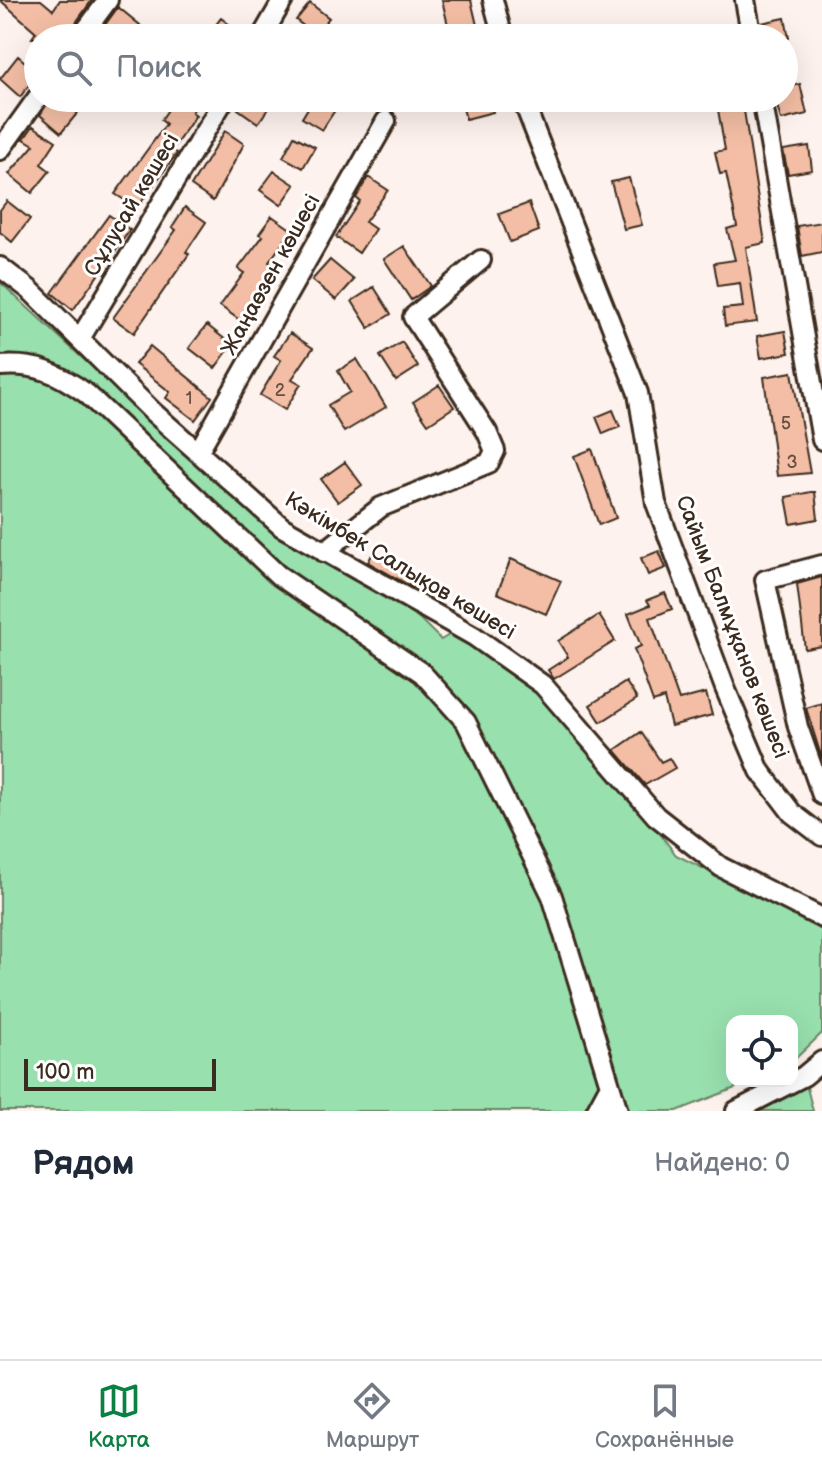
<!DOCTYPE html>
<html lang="ru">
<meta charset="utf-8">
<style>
body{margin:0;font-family:"Balsamiq Sans",sans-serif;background:#f6f6f7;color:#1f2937}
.controls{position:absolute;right:24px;bottom:24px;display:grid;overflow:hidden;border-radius:16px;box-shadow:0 8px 32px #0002}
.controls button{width:72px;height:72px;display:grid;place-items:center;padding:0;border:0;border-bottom:2px solid #e0e1e3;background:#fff;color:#1f2937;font:40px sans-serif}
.scale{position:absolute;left:24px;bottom:20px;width:192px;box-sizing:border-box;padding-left:8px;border:4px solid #3b2a1e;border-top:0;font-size:22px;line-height:28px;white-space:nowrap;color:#3b2a1e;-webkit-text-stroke:6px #fff;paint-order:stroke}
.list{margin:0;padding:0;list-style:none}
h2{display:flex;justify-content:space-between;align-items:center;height:104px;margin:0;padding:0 32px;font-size:34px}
h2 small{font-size:26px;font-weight:400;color:#747a83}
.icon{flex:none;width:44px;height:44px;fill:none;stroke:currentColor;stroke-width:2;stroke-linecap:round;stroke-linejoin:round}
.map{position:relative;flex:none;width:822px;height:1111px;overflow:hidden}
.search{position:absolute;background:#fff;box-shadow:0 8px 32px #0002;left:24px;right:24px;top:24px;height:88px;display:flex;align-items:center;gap:20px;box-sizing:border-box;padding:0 28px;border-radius:44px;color:#747a83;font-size:30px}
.sheet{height:248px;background:#fff}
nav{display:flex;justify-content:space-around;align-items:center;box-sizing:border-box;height:112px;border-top:2px solid #e0e1e3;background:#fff;font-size:22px;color:#747a83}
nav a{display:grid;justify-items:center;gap:4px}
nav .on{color:#0b8043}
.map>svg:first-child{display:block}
</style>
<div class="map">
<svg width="822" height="1111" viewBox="0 0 822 1111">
<rect width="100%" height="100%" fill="#fdf2ed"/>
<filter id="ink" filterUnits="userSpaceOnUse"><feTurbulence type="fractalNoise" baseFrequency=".0125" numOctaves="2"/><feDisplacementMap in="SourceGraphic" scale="16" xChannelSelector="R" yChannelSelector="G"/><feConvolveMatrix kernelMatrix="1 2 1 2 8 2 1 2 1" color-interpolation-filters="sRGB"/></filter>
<g filter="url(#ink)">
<path fill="#98e0ae" stroke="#6a8566" stroke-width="2" d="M 0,282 L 201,468 L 388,587 L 441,640 L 460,628 L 587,736 L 676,855 L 822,927 L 822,1033 L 792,1062 L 792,1021 L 732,1021 L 732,1081 L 753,1081 L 677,1111 L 0,1111 Z
M 804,1076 L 813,1111 L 727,1111 Z"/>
<path fill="#f3bea5" stroke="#3b2a1e" stroke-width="2" d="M 0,0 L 41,0 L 53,10 L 60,0 L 92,0 L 65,38 L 32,38 L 36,32 Z
M 442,0 L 471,0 L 480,38 L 451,38 Z
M 310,3 L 329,18 L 315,35 L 296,20 Z
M 118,7 L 140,25 L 129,38 L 107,38 L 100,32 Z
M 221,18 L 247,38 L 206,38 Z
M 785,18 L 789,38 L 764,38 L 761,23 Z
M 18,56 L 38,73 L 20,97 L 0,79 Z
M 800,84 L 807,114 L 781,120 L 775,98 L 784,98 L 784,88 Z
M 51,98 L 90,98 L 61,133 L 40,115 Z
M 176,98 L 202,98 L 192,112 L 196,115 L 172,150 L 177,153 L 137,208 L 115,194 L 166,124 L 161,120 Z
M 246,98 L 267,98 L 273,102 L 258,123 L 238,109 Z
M 314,98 L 343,98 L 322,130 L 302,118 Z
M 460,98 L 489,98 L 493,112 L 466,119 Z
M 716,98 L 742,98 L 765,243 L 746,247 L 757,322 L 725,326 L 723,309 L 743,307 L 740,283 L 718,286 L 714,263 L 735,260 L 727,229 L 737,226 L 726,173 L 720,174 L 715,152 L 725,150 Z
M 33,126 L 56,141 L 41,164 L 50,171 L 32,193 L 9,174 L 34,145 L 24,139 Z
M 225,131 L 244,144 L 213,201 L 191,186 Z
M 294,136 L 315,147 L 303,168 L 283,157 Z
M 809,146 L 812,170 L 788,174 L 783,150 Z
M 274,171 L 295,185 L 281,205 L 260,190 Z
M 368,177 L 388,190 L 365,222 L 375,229 L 359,253 L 336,237 L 360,201 L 356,198 Z
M 629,178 L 642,225 L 624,229 L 611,182 Z
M 7,201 L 30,219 L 12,242 L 0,232 L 0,210 Z
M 529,203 L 539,231 L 510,242 L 499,214 Z
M 185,207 L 206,222 L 186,252 L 189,254 L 134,333 L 113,318 L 176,230 L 172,227 Z
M 109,215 L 130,230 L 73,310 L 52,293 Z
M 272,216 L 292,230 L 269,262 L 276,267 L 241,321 L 220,306 L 244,273 L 238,269 L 263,236 L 259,234 Z
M 822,222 L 822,252 L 802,256 L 797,226 Z
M 404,246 L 431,286 L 411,300 L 384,259 Z
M 330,260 L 354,280 L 336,300 L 312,280 Z
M 374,287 L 391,314 L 369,328 L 352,301 Z
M 207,325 L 232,345 L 215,368 L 189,348 Z
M 785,331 L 789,353 L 761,358 L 757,336 Z
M 290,333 L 313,348 L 292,379 L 301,384 L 285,410 L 260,395 L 281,360 L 274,356 Z
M 402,342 L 418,367 L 396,381 L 380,356 Z
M 150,346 L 212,397 L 195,420 L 166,398 L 170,392 L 135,364 Z
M 357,359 L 386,407 L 344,432 L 328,405 L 350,392 L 338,371 Z
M 792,372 L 810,473 L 777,476 L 764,377 Z
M 439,385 L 454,407 L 428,424 L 413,402 Z
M 613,410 L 620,427 L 603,434 L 596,417 Z
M 592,449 L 616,518 L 599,525 L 574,456 Z
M 345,462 L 362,485 L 338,502 L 321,479 Z
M 811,492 L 815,492 L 818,519 L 791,524 L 786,497 Z
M 659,551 L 666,568 L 648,575 L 641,558 Z
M 373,553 L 416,580 L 412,587 L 368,562 Z
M 511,559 L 561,581 L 546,614 L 497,593 Z
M 822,577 L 822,646 L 805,649 L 797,584 Z
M 665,593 L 672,609 L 650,618 L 679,700 L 706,693 L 712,715 L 671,726 L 664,698 L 653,702 L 634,649 L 641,646 L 628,614 L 650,605 L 647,600 Z
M 599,615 L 615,641 L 554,679 L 548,670 L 568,657 L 558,641 Z
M 626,682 L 637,699 L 601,722 L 590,705 Z
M 822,703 L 822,759 L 806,708 Z
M 641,732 L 661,762 L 669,758 L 675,768 L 645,785 L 615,750 Z"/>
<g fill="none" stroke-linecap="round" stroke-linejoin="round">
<g stroke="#3b2a1e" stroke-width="24">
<path id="minor" d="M 493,0 L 503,38
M 745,0 L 752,38
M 80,38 L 108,0
M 261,38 L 283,0
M 522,98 L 638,393 L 656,503 L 725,688 L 760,771 L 792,813 L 822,836
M 762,98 L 822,440
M 0,150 L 38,97
M 0,267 L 30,290 L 154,413 L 282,527 L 474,636 L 543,685 L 656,816 L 721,867 L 822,918
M 81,337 L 225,98
M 0,366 C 36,363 58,373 87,394 L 278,575 L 422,673 L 466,722 L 552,896 L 618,1111
M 198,452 L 386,121
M 324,552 L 381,507 L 489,463 L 495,451 L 487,432 L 413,317 L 481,260
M 822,565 L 765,580 L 798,727 L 822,795
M 596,1111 L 609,1087
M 736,1111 L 804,1076 L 822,1061"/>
</g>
<use href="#minor" stroke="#fff" stroke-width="18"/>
</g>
</g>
<g text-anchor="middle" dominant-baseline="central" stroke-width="6" stroke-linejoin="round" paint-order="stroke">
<g font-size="18" fill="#694f40">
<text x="280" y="390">2</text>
<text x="189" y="398">1</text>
<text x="786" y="423">5</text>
<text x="792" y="462">3</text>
</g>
<g font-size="22" fill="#3b2a1e" stroke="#fff">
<text transform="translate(132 205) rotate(-59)">Сұлусай көшесі</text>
<text transform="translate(271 275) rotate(-61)">Жаңаөзен көшесі</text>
<text transform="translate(400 566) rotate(31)">Кәкімбек Салықов көшесі</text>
<text transform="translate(732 627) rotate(69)">Сайым Балмұқанов көшесі</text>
</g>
</g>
</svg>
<div class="controls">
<button><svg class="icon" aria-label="locate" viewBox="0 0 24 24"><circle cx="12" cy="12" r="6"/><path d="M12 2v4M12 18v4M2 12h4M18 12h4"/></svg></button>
</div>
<div class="scale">100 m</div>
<div class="search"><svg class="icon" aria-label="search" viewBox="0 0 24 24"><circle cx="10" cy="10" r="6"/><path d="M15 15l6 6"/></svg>Поиск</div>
</div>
<section class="sheet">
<h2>Рядом<small>Найдено: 0</small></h2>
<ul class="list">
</ul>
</section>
<nav>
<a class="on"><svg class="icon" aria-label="map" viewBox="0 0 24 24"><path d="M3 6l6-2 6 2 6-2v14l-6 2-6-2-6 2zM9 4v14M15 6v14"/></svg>Карта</a>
<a><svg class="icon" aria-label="directions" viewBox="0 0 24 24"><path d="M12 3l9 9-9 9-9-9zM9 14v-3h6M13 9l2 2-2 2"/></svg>Маршрут</a>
<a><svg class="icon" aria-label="saved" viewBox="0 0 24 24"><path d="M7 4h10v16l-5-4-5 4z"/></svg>Сохранённые</a>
</nav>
